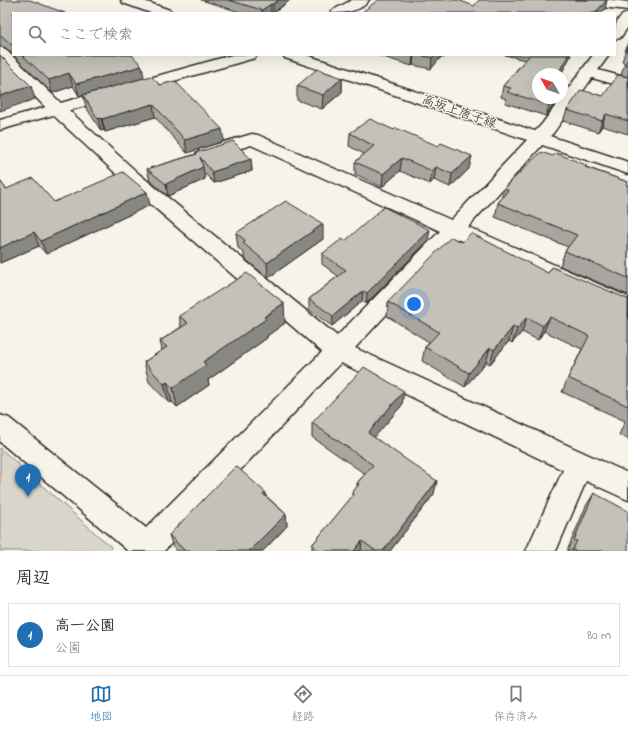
<!DOCTYPE html>
<html lang="ja">
<meta charset="utf-8">
<style>
body{margin:0;font-family:"Indie Flower","Klee One",sans-serif;background:#f2f2f3;color:#2b2b33}
.compass{position:absolute;left:532px;top:68px;width:36px;height:36px;border-radius:50%;background:#fff;box-shadow:0 4px 16px #0002;rotate:310deg}
.you{position:absolute;left:414px;top:304px;width:14px;height:14px;margin:-10px;border:3px solid #fff;border-radius:50%;background:#1a73e8;box-shadow:0 0 0 6px #1a73e833}
.badge{display:grid;place-items:center;width:26px;height:26px;border-radius:50%;background:#1f6fb2;color:#fff;font-size:13px;font-weight:700}
.pin{position:absolute;translate:-50% -33px;filter:drop-shadow(0 1px 2px #0008)}
.pin::after{content:'';position:absolute;top:21px;width:14px;height:12px;background:inherit;clip-path:polygon(0 0,100% 0,50% 100%)}
.list{margin:0;padding:0;list-style:none}
h2{display:flex;justify-content:space-between;align-items:center;height:52px;margin:0;padding:0 16px;font-size:17px}
h2 small{font-size:13px;font-weight:400;color:#7c7c81}
.list li{display:grid;grid-template-columns:26px 1fr auto;gap:12px;align-items:center;box-sizing:border-box;height:64px;margin:0 8px 8px;padding:0 8px;border:1px solid #e1e1e2;border-radius:0px}
.list b{display:block;font-size:15px;white-space:nowrap}
.list p{margin:0;font-size:13px;white-space:nowrap;color:#7c7c81}
.list em{font-size:13px;font-style:normal;color:#7c7c81}
.icon{flex:none;width:22px;height:22px;fill:none;stroke:currentColor;stroke-width:2;stroke-linecap:round;stroke-linejoin:round}
.map{position:relative;flex:none;width:628px;height:551px;overflow:hidden}
.search{position:absolute;background:#fff;box-shadow:0 4px 16px #0002;left:12px;right:12px;top:12px;height:44px;display:flex;align-items:center;gap:10px;box-sizing:border-box;padding:0 14px;border-radius:0px;color:#7c7c81;font-size:15px}
.sheet{height:124px;background:#fff}
nav{display:flex;justify-content:space-around;align-items:center;box-sizing:border-box;height:56px;border-top:1px solid #e1e1e2;background:#fff;font-size:11px;color:#7c7c81}
nav a{display:grid;justify-items:center;gap:2px}
nav .on{color:#1f6fb2}
.map>svg:first-child{display:block}
</style>
<div class="map">
<svg width="628" height="551" viewBox="0 0 628 551">
<rect width="100%" height="100%" fill="#f7f3e8"/>
<filter id="ink" filterUnits="userSpaceOnUse"><feTurbulence type="fractalNoise" baseFrequency=".025" numOctaves="2"/><feDisplacementMap in="SourceGraphic" scale="8" xChannelSelector="R" yChannelSelector="G"/><feConvolveMatrix kernelMatrix="1 2 1 2 8 2 1 2 1" color-interpolation-filters="sRGB"/></filter>
<g filter="url(#ink)">
<path fill="#dad6cc" stroke="#82807c" d="M 0,448 L 111,547 L 110,551 L 0,551 Z"/>
<g fill="none" stroke-linecap="round" stroke-linejoin="round">
<g stroke="#2b2b2b" stroke-width="3">
<path id="street" d="M 568,0 L 612,0 L 628,2 L 628,10 L 575,4 L 570,3 Z
M 628,13 L 628,27 L 620,38 L 615,39 C 615,28 615,16 628,13 Z
M 0,47 L 5,49 L 63,105 L 139,174 L 337,336 L 440,231 L 251,145 L 207,159 L 200,157 L 198,153 L 200,149 L 252,134 L 258,135 L 451,220 L 542,124 L 593,55 L 609,55 L 598,70 L 628,78 L 628,88 L 592,78 L 554,132 L 468,227 L 628,297 L 628,316 L 457,239 L 355,348 L 628,473 L 628,500 L 586,481 L 556,551 L 526,551 L 563,470 L 341,363 L 164,551 L 128,551 L 0,442 L 0,415 L 9,418 L 146,528 L 322,352 L 125,182 L 51,113 L 0,61 Z"/>
</g>
<g stroke="#2b2b2b" stroke-width="3">
<path id="secondary" d="M 121,0 L 141,0 L 170,10 L 172,13 L 151,13 L 123,3 Z
M 352,0 L 369,0 C 361,12 344,13 331,13 L 333,10 Z
M 232,55 L 257,55 L 255,58 L 0,130 L 0,120 Z
M 283,55 L 306,55 L 628,162 L 628,174 L 285,58 Z"/>
</g>
<use href="#street" fill="#f7f3e8" fill-rule="evenodd"/>
<use href="#secondary" fill="#f7f3e8" fill-rule="evenodd"/>
</g>
<path fill="#a9a69f" stroke="#2b2b2b" d="M 0,0 L 13,13 L 13,55 L 6,48 L 0,46 Z
M 201,0 L 290,0 L 274,13 L 243,13 Z
M 628,42 L 628,77 L 621,75 L 625,63 L 622,62 Z
M 13,55 L 132,55 L 144,78 L 160,85 L 224,141 L 187,153 L 155,117 L 105,132 L 104,130 L 101,131 L 86,107 L 83,95 L 79,96 L 73,86 L 52,93 Z
M 377,55 L 447,55 L 444,58 L 441,57 L 431,69 L 413,65 L 412,66 Z
M 505,55 L 571,55 L 561,74 L 538,74 L 559,98 L 546,116 L 505,103 L 506,99 L 501,97 L 503,86 L 525,60 Z
M 628,77 L 628,134 L 602,126 L 598,132 L 563,121 L 567,110 L 603,96 Z
M 342,78 L 342,92 L 322,109 L 297,100 L 297,86 Z
M 350,133 L 469,169 L 450,187 L 434,180 L 430,184 L 400,171 L 382,187 L 355,174 L 355,162 L 364,154 L 349,146 Z
M 195,153 L 251,159 L 252,171 L 214,183 L 204,173 L 205,179 L 168,196 L 150,181 L 147,169 L 196,154 Z
M 553,156 L 586,165 L 586,167 L 628,182 L 627,185 L 628,185 L 628,295 L 560,266 L 565,251 L 568,247 L 495,217 L 498,203 L 501,199 L 504,188 Z
M 0,181 L 6,189 L 54,202 L 150,205 L 46,254 L 39,246 L 0,263 Z
M 236,233 L 323,239 L 268,278 L 244,258 L 244,253 L 238,248 Z
M 345,241 L 428,241 L 366,304 L 362,301 L 332,326 L 309,310 L 309,299 L 338,276 L 322,264 L 322,254 Z
M 462,242 L 548,273 L 628,299 L 628,439 L 619,435 L 625,421 L 562,392 L 568,378 L 582,349 L 544,331 L 538,340 L 522,332 L 512,343 L 509,341 L 490,364 L 486,362 L 465,387 L 422,361 L 425,347 L 429,342 L 387,316 L 388,302 Z
M 179,316 L 285,323 L 267,336 L 267,338 L 208,380 L 209,385 L 177,407 L 172,402 L 169,403 L 149,382 L 144,362 L 162,350 L 160,341 L 181,327 Z
M 402,405 L 374,437 L 434,494 L 390,551 L 312,551 L 312,545 L 352,497 L 352,493 L 357,487 L 357,483 L 365,474 L 312,437 L 312,423 Z
M 265,492 L 266,496 L 286,514 L 287,526 L 263,551 L 177,551 L 173,547 L 169,535 Z
M 594,493 L 628,551 L 567,551 L 586,506 Z"/>
<path fill="#898782" stroke="#2b2b2b" d="M 279,0 L 290,0 L 273,13 L 273,4 Z
M 607,0 L 605,9 L 601,13 L 595,13 Z
M 271,4 L 271,13 L 262,13 L 262,10 Z
M 413,55 L 414,55 L 413,65 L 412,66 Z
M 435,55 L 442,55 L 441,57 L 431,69 L 432,58 Z
M 568,55 L 571,55 L 561,74 L 558,74 Z
M 142,66 L 144,78 L 79,96 L 76,84 Z
M 69,73 L 73,86 L 52,93 L 49,80 Z
M 342,78 L 342,92 L 322,109 L 323,95 Z
M 31,86 L 35,99 L 0,111 L 0,96 Z
M 554,98 L 559,98 L 546,116 L 549,105 Z
M 153,104 L 155,117 L 105,132 L 102,119 Z
M 606,114 L 602,126 L 598,132 L 602,121 Z
M 101,118 L 104,130 L 101,131 L 98,119 Z
M 222,129 L 224,141 L 187,153 L 185,140 Z
M 472,156 L 469,169 L 450,187 L 452,174 Z
M 402,158 L 400,171 L 382,187 L 383,174 Z
M 251,159 L 252,171 L 214,183 L 212,172 Z
M 203,167 L 205,179 L 168,196 L 166,184 Z
M 436,167 L 434,180 L 430,184 L 432,171 Z
M 147,192 L 150,205 L 46,254 L 41,241 Z
M 323,224 L 323,239 L 268,278 L 267,263 Z
M 430,230 L 428,241 L 366,304 L 367,293 Z
M 34,232 L 39,246 L 0,263 L 0,248 Z
M 363,291 L 362,301 L 332,326 L 333,316 Z
M 284,303 L 285,323 L 267,336 L 267,338 L 208,380 L 209,385 L 177,407 L 173,388 L 203,362 Z
M 527,317 L 522,332 L 512,343 L 517,329 Z
M 550,317 L 544,331 L 538,340 L 543,326 Z
M 513,327 L 509,341 L 490,364 L 494,350 Z
M 490,348 L 486,362 L 465,387 L 469,373 Z
M 167,382 L 172,402 L 169,403 L 164,384 Z
M 404,391 L 402,405 L 367,446 L 368,433 Z
M 437,481 L 434,494 L 390,551 L 383,551 Z
M 286,514 L 287,526 L 263,551 L 249,551 Z
M 362,541 L 361,551 L 354,551 Z"/>
<path fill="#c4c1b9" stroke="#2b2b2b" d="M 0,0 L 30,0 L 65,13 L 13,13 L 13,46 L 2,36 L 0,35 Z
M 228,0 L 279,0 L 273,4 L 271,4 L 262,10 Z
M 378,0 L 458,0 L 474,6 L 479,0 L 607,0 L 595,13 L 361,13 Z
M 628,44 L 628,52 L 626,51 Z
M 0,55 L 31,86 L 0,96 Z
M 22,55 L 132,55 L 142,66 L 76,84 L 69,73 L 49,80 Z
M 420,55 L 435,55 L 432,58 Z
M 530,55 L 568,55 L 558,74 L 538,74 L 538,98 L 554,98 L 549,105 L 507,92 L 511,88 L 503,86 Z
M 628,59 L 628,65 L 625,64 Z
M 317,69 L 342,78 L 323,95 L 297,86 Z
M 618,75 L 628,77 L 628,121 L 606,114 L 602,121 L 567,110 L 581,90 L 603,96 Z
M 151,76 L 160,85 L 175,81 L 222,129 L 185,140 L 153,104 L 102,119 L 101,118 L 98,119 L 83,95 Z
M 370,119 L 394,130 L 396,128 L 438,146 L 441,143 L 472,156 L 452,174 L 436,167 L 432,171 L 402,158 L 383,174 L 355,162 L 374,146 L 350,133 Z
M 233,141 L 251,159 L 212,172 L 200,157 L 203,167 L 166,184 L 147,169 L 197,154 L 195,153 Z
M 541,152 L 553,156 L 556,153 L 586,165 L 585,167 L 628,182 L 626,185 L 628,185 L 628,278 L 565,251 L 577,235 L 498,203 L 508,190 L 504,188 Z
M 123,172 L 147,192 L 41,241 L 34,232 L 0,248 L 0,181 L 6,189 L 33,178 L 54,202 Z
M 286,201 L 323,224 L 267,263 L 243,243 L 246,241 L 236,233 Z
M 384,207 L 430,230 L 367,293 L 363,291 L 333,316 L 309,299 L 346,270 L 322,254 L 342,239 L 345,241 Z
M 471,233 L 548,273 L 552,267 L 628,299 L 628,406 L 568,378 L 589,336 L 550,317 L 543,326 L 527,317 L 517,329 L 513,327 L 494,350 L 490,348 L 469,373 L 425,347 L 439,332 L 388,302 L 451,237 L 462,242 Z
M 247,273 L 284,303 L 264,317 L 266,319 L 203,362 L 206,365 L 173,388 L 167,382 L 164,384 L 144,362 L 167,347 L 160,341 L 188,323 L 179,316 Z
M 364,367 L 404,391 L 368,433 L 437,481 L 383,551 L 376,551 L 362,541 L 354,551 L 319,551 L 312,545 L 354,494 L 352,493 L 359,484 L 357,483 L 373,465 L 312,423 Z
M 236,466 L 265,492 L 263,494 L 286,514 L 249,551 L 185,551 L 169,535 Z
M 594,493 L 628,511 L 628,551 L 572,551 L 577,541 L 574,540 Z"/>
</g>
<g text-anchor="middle" dominant-baseline="central" stroke-width="3" stroke-linejoin="round" paint-order="stroke">
<g font-size="13" fill="#2b2b2b" stroke="#f7f3e8">
<text transform="translate(459 112) rotate(19)">高坂上唐子線</text>
</g>
</g>
</svg>
<svg class="compass" viewBox="-18 -18 36 36"><path d="M0-13l5 13h-10z" fill="#e53935"/><path d="M0 13l5-13h-10z" fill="#7c7c81"/></svg>
<div class="you"></div>
<div class="pin badge" style="left:28px;top:497px">1</div>
<div class="search"><svg class="icon" aria-label="search" viewBox="0 0 24 24"><circle cx="10" cy="10" r="6"/><path d="M15 15l6 6"/></svg>ここで検索</div>
</div>
<section class="sheet">
<h2>周辺<small></small></h2>
<ul class="list">
<li><span class="badge">1</span><div><b>高一公園</b><p>公園</p></div><em>80 m</em></li>
</ul>
</section>
<nav>
<a class="on"><svg class="icon" aria-label="map" viewBox="0 0 24 24"><path d="M3 6l6-2 6 2 6-2v14l-6 2-6-2-6 2zM9 4v14M15 6v14"/></svg>地図</a>
<a><svg class="icon" aria-label="directions" viewBox="0 0 24 24"><path d="M12 3l9 9-9 9-9-9zM9 14v-3h6M13 9l2 2-2 2"/></svg>経路</a>
<a><svg class="icon" aria-label="saved" viewBox="0 0 24 24"><path d="M7 4h10v16l-5-4-5 4z"/></svg>保存済み</a>
</nav>
